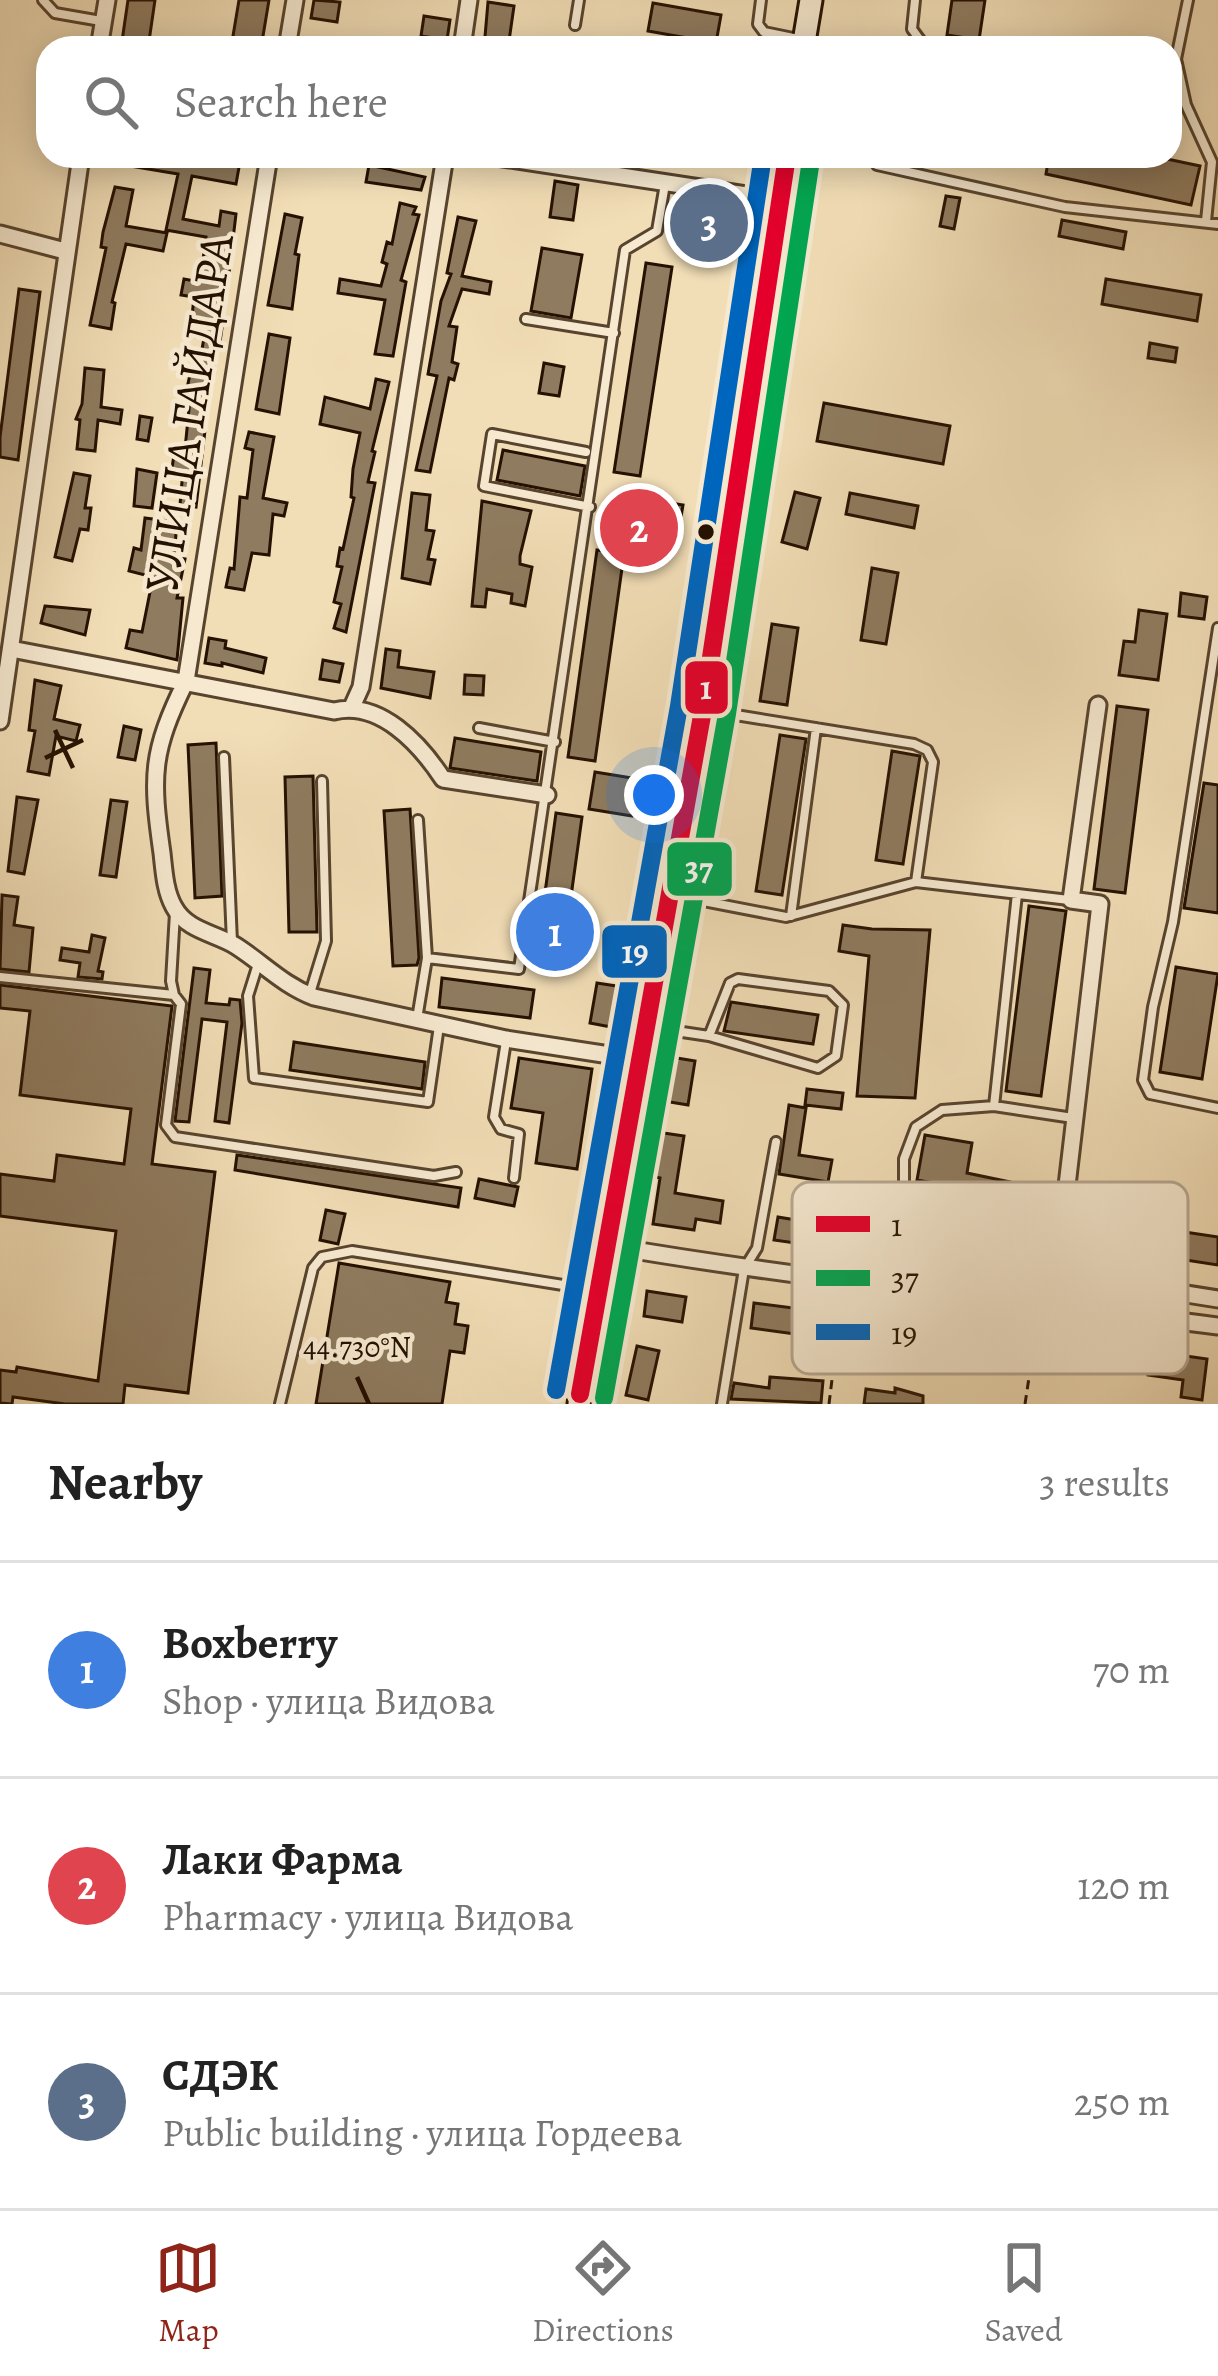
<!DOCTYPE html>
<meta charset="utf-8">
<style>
body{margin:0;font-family:Alegreya,serif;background:#f2f2f2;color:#222}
.you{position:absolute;left:654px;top:795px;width:42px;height:42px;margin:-30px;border:9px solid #fff;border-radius:50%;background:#1a73e8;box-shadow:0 0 0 18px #1a73e833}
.badge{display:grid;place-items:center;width:78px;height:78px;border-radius:50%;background:#8f2418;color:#fff;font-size:39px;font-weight:700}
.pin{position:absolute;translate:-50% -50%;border:6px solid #fff;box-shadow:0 3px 12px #0006}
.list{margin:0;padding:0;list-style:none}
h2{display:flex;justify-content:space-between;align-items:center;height:156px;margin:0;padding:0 48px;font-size:51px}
h2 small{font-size:39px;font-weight:400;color:#767676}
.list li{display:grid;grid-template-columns:78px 1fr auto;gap:36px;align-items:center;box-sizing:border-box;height:216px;padding:0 48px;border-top:3px solid #e0e0e0}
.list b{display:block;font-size:45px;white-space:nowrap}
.list p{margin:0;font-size:39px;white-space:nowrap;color:#767676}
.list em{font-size:39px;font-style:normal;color:#767676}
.icon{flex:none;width:66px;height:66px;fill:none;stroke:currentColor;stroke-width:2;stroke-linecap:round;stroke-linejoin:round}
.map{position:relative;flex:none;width:1218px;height:1404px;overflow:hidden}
.search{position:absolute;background:#fff;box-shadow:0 6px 30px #0003;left:36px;right:36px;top:36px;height:132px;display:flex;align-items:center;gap:30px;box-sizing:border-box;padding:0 42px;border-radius:36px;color:#767676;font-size:45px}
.sheet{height:804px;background:#fff}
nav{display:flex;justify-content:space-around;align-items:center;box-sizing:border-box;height:168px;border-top:3px solid #e0e0e0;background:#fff;font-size:33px;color:#767676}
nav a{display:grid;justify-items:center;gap:6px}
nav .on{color:#8f2418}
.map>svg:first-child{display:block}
</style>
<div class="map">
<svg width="1218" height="1404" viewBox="0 0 1218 1404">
<rect width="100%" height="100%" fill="#f1ddb6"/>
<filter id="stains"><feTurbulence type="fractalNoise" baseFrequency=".00167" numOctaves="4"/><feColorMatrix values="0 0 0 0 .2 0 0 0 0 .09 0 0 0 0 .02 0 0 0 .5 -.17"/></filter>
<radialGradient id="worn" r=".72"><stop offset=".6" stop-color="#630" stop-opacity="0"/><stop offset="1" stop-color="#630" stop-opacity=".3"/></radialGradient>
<path fill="#8f7b5f" stroke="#251101" stroke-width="3" d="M 128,0 L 155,0 L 148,48 L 121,48 Z
M 239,0 L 269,0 L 261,48 L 231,48 Z
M 314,0 L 340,2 L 337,22 L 311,18 Z
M 952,0 L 985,0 L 979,40 L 947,35 Z
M 488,2 L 514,6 L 508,48 L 484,48 Z
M 653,3 L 721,15 L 716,43 L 648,31 Z
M 424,16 L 450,20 L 447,40 L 421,36 Z
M 112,156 L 241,156 L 236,184 L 192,176 L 183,219 L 219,226 L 221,211 L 236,214 L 229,273 L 218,320 L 223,321 L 220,342 L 201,421 L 206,422 L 196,507 L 180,505 L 183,470 L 172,468 L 175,448 L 185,449 L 190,399 L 185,397 L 191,370 L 198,371 L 204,338 L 190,336 L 194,297 L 181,295 L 184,279 L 200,282 L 206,237 L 166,230 L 178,174 L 112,163 Z
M 1049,156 L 1153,156 L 1200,166 L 1191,205 L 1046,174 Z
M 369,165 L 425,177 L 421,190 L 366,182 Z
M 555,181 L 578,185 L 573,220 L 550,217 Z
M 115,187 L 133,190 L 126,226 L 167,233 L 163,251 L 126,244 L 112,302 L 115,303 L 111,329 L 90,325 L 106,248 L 101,247 L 103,232 Z
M 946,196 L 960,198 L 954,229 L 940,226 Z
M 684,201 L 728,208 L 722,244 L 678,237 Z
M 400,203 L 416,207 L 413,214 L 419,215 L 401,280 L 406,282 L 393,356 L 375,354 L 385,300 L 338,293 L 340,279 L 381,286 L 387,264 L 382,262 L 387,242 L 392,244 Z
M 285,214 L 302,218 L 295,254 L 299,255 L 292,309 L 268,305 Z
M 458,217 L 476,221 L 462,276 L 491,282 L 489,294 L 462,289 L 449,326 L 457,327 L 452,362 L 458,364 L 454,380 L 449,378 L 430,472 L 416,470 L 437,376 L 428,374 L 441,301 L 451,274 L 447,273 Z
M 1062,220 L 1126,232 L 1123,249 L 1059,236 Z
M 542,248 L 582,255 L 571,318 L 531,311 Z
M 646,263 L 672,267 L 640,476 L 614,472 Z
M 1106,279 L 1201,295 L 1197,321 L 1102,304 Z
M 19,289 L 40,292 L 18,460 L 0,457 L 0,437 Z
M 269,334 L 290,338 L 279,414 L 256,409 Z
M 1150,343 L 1177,348 L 1175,362 L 1148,358 Z
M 544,363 L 564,367 L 559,396 L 539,393 Z
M 85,368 L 104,370 L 101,407 L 122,410 L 120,424 L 98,420 L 95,451 L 77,449 L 80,420 L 76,419 L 82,404 Z
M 376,379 L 389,382 L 372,451 L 375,452 L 368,482 L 375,483 L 346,632 L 334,628 L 341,604 L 334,602 L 342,567 L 337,566 L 340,548 L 343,549 L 354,498 L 351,497 L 353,469 L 360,433 L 320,424 L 325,397 L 370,409 Z
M 824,403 L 950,426 L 943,464 L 817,441 Z
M 140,416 L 152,418 L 148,441 L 137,439 Z
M 249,432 L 274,437 L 263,498 L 287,503 L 284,516 L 273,514 L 269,555 L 252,553 L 244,590 L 226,587 L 230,568 L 234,569 L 240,497 L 247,498 L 253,450 L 245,448 Z
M 503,450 L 585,466 L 580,496 L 497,480 Z
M 137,469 L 157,473 L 152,508 L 134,506 Z
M 74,473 L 90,476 L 85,508 L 91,508 L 88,530 L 80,529 L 72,561 L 55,557 Z
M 795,492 L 820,498 L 807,549 L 782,542 Z
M 412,493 L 430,495 L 426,530 L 434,531 L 428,559 L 435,560 L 430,584 L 402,578 Z
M 850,493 L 918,506 L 914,528 L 846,514 Z
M 638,498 L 683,505 L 677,540 L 633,533 Z
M 482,501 L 531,511 L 520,556 L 520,564 L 532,567 L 525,606 L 511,603 L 512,594 L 487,589 L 485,607 L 472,606 Z
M 145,518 L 177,522 L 174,557 L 185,559 L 177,598 L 183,598 L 177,660 L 126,648 L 130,630 L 142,632 L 153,577 L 129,571 L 134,548 L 141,550 Z
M 597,550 L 624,554 L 595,761 L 568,757 Z
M 872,568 L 898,573 L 886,644 L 861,640 Z
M 1181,593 L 1207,597 L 1204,619 L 1179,616 Z
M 45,606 L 90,610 L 85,635 L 41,623 Z
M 1139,610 L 1167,614 L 1158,680 L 1119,675 L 1124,641 L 1135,642 Z
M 772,624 L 798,628 L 787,705 L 760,701 Z
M 209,638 L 226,641 L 225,648 L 266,658 L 263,673 L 222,663 L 222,666 L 205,663 Z
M 386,649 L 400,651 L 398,667 L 434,672 L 430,698 L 381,688 Z
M 323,660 L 343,664 L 339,682 L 320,679 Z
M 465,675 L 484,676 L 483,695 L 464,694 Z
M 35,680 L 61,686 L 54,719 L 80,725 L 76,741 L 56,736 L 49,775 L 28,771 L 35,731 L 29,730 Z
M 1117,706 L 1148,710 L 1125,893 L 1094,889 Z
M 124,726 L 141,730 L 135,760 L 118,757 Z
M 780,735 L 806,739 L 782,895 L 756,891 Z
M 455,738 L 541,752 L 537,781 L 450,768 Z
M 216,743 L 222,896 L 195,898 L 188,745 Z
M 892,751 L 920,756 L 903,864 L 876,860 Z
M 595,772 L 638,779 L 632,816 L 589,809 Z
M 313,776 L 317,932 L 289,932 L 285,777 Z
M 1204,783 L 1218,785 L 1218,913 L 1184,908 Z
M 17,797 L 38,800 L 24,874 L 8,871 Z
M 111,800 L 127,802 L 116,877 L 100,875 Z
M 410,809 L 419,958 L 417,965 L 393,966 L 384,811 Z
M 556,813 L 582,817 L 561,969 L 535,965 Z
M 2,895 L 18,897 L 14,925 L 33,928 L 29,972 L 0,969 Z
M 1029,906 L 1066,911 L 1041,1096 L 1006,1091 Z
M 843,925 L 872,929 L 930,930 L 915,1098 L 857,1096 L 869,956 L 839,951 Z
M 92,935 L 105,938 L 98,971 L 103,972 L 102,979 L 78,977 L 80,963 L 60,960 L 62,948 L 89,952 Z
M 1176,967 L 1218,974 L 1202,1079 L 1160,1072 Z
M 194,968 L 210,970 L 206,1003 L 229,1005 L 230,999 L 240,1000 L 242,1023 L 229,1123 L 215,1121 L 227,1022 L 202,1019 L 189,1122 L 175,1121 Z
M 442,978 L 534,990 L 530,1018 L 439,1007 Z
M 597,983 L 623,987 L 616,1028 L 590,1023 Z
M 0,985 L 172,1006 L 152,1164 L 215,1172 L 188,1393 L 125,1385 L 123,1404 L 65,1404 L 13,1397 L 12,1404 L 0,1403 L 0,1370 L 16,1372 L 17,1367 L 98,1381 L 116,1231 L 0,1216 L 0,1174 L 54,1181 L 57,1155 L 124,1164 L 131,1109 L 20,1095 L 30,1011 L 0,1008 Z
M 731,1002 L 818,1015 L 813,1044 L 724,1031 Z
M 294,1042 L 425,1062 L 422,1089 L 290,1070 Z
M 671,1057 L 695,1061 L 688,1105 L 664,1101 Z
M 519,1058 L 592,1069 L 577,1169 L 536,1163 L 543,1113 L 511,1108 Z
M 807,1089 L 843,1093 L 841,1109 L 805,1105 Z
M 789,1105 L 806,1108 L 799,1155 L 832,1160 L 828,1182 L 779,1174 Z
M 657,1132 L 684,1136 L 675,1193 L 723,1201 L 720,1223 L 696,1219 L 694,1230 L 653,1224 L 660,1178 L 650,1176 Z
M 925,1135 L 972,1143 L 967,1173 L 1010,1182 L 1003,1219 L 1048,1227 L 1039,1277 L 992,1268 L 999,1231 L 954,1223 L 961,1188 L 917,1180 Z
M 237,1155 L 461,1188 L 458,1207 L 235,1170 Z
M 479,1179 L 518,1187 L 514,1206 L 475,1198 Z
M 326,1210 L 345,1214 L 338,1244 L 320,1240 Z
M 809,1211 L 829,1214 L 827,1225 L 843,1228 L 840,1250 L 822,1247 L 820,1260 L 808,1258 L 810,1245 L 774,1240 L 778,1217 L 808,1222 Z
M 1092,1218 L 1218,1237 L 1218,1265 L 1088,1245 Z
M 339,1263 L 450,1282 L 446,1302 L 458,1304 L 455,1324 L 468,1326 L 464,1353 L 450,1351 L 442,1404 L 316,1404 Z
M 647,1291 L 686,1297 L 682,1322 L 644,1316 Z
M 754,1303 L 910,1323 L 911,1315 L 932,1318 L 927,1352 L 823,1338 L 821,1347 L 809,1345 L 810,1336 L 751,1328 Z
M 637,1346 L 659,1351 L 648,1400 L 626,1395 Z
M 1151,1351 L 1207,1359 L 1202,1400 L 1181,1397 L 1183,1380 L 1148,1375 Z
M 770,1377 L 823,1381 L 821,1403 L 731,1399 L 734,1383 L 769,1388 Z
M 895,1388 L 923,1396 L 923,1404 L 864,1404 L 866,1389 L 895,1393 Z"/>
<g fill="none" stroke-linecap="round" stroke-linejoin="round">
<g stroke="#58442e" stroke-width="14">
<path id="lane" d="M 43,0 L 55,13 L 101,21
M 761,0 L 758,24 L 764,32 L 803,40
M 915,0 L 912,29 L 926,48
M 1188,0 L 1176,59 L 1186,105 L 1212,162 L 1206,221
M 575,25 L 579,0
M 877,165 L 1065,207 L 1218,224
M 526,319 L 614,333
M 586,452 L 492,434 L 484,486 L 590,507
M 1218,628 L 1173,922 L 1153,1007 L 1143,1080 L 1150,1094 L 1218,1108
M 705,710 L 914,744 L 927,750 L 933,762 L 916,882
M 479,728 L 555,742
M 224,757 L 232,942
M 418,820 L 427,958
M 1017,894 L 994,1106 L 1073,1118
M 672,895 L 786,917 L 916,882 L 1069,900
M 791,916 L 816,728
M 258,964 L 248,996 L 254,1078 L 428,1102 L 439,1026
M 0,977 L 174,995 L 181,1004 L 166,1125 L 175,1137 L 434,1176 L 456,1172
M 310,993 L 326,941 L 322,781
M 174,995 L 171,981 L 175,913
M 417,1019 L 427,958 L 519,969 L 625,250 L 657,231 L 665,184
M 649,1027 L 709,1036 L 818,1068 L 836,1056 L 843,1005 L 829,991 L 738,979 L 730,983 L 709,1036
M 506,1041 L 494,1117 L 501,1129 L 519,1134 L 514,1178
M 921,1232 L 904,1195 L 904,1159 L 916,1127 L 942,1110 L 994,1106
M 280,1404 L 313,1268 L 322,1257 L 352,1251 L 594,1290
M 722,1404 L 744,1269 L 757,1248 L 776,1142"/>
</g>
<g stroke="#58442e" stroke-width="21">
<path id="street" d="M 99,48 L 107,0
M 287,48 L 295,0
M 462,48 L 469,0
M 269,156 L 186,681 C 151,752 151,776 162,853 C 164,871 165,891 174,907 C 187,931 215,933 236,946 C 264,964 283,985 314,997 L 506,1039 L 616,1056 L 639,1064
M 490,156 L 780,200
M 0,234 L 65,251
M 11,649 L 334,711 C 380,700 420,744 443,779 L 547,795
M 352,707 L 361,687 L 445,156
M 0,721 L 81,156
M 604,1245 C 807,1280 1013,1300 1218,1326
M 1092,1279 L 1218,1299
M 1053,1305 L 1100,904 L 1071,900 L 1098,705"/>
</g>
<g stroke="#251101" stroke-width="27">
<path id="secondary" d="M 803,48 L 811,0
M 579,1404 L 604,1245 L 703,710 L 787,156"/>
</g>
<path stroke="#251101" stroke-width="3" stroke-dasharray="9 6" stroke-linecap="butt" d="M 762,180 L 765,156
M 674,761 L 756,213
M 669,1009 L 680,1012 L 698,909
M 829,1404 L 842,1298
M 1025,1404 L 1038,1318"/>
<use href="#lane" stroke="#f6e9d0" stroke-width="8"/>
<use href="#street" stroke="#f6e9d0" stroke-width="15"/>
<use href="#secondary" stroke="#f6e9d0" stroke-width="21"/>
<g stroke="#f6e9d0" stroke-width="27">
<path id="bus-1" d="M 580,1394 L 703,710 L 787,156"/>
</g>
<g stroke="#f6e9d0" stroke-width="27">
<path id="bus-2" d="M 604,1398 L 727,714 L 811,160"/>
</g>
<g stroke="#f6e9d0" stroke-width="27">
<path id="bus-3" d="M 556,1390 L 679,706 L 763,156"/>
</g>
<use href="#bus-1" stroke="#e4002b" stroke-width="18"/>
<use href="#bus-2" stroke="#00a651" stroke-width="18"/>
<use href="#bus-3" stroke="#0065bd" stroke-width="18"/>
</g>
<path fill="none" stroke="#251101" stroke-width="4.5" d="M 55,730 L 73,768M 45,758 L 83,740M 357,1377 L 369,1404"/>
<circle fill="#251101" stroke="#f6e9d0" stroke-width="4.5" cx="706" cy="532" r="10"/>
<g text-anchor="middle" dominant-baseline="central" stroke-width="9" stroke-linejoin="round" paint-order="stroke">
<g font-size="48" fill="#251101" stroke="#f6e9d0">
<text transform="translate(189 413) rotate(-81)">УЛИЦА ГАЙДАРА</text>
</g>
</g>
<rect x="792" y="1182" width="396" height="192" rx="18" fill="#f6e9d0" stroke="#b7a892" stroke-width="3"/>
<rect x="816" y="1216" width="54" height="16" fill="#e4002b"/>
<rect x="816" y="1270" width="54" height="16" fill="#00a651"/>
<rect x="816" y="1324" width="54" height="16" fill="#0065bd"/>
<g font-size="33" fill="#251101">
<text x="891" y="1236">1</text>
<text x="891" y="1290">37</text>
<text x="891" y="1344">19</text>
</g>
<g font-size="30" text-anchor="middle" fill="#251101" stroke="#f6e9d0" stroke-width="9" stroke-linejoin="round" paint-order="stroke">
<text x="357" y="1357">44.730°N</text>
</g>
<g stroke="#f6e9d0" stroke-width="4.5">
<rect x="683" y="659" width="47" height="57" rx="12" fill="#e4002b"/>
<rect x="665" y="840" width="69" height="58" rx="12" fill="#00a651"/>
<rect x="600" y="923" width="69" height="57" rx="12" fill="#0065bd"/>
</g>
<g font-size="33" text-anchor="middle" font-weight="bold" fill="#fff">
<text x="706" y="699">1</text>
<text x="699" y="880">37</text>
<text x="635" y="963">19</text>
</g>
<rect width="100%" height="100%" filter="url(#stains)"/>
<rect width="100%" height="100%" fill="url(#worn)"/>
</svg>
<div class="you"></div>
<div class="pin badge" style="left:555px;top:932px;background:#3f7fe0">1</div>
<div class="pin badge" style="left:639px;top:528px;background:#e0444e">2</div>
<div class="pin badge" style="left:709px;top:223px;background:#5c6f8a">3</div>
<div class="search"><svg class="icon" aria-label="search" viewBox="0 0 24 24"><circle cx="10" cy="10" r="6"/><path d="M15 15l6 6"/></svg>Search here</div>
</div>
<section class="sheet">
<h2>Nearby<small>3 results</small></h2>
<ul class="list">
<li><span class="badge" style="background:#3f7fe0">1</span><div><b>Boxberry</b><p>Shop · улица Видова</p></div><em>70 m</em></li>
<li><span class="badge" style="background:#e0444e">2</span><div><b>Лаки Фарма</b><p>Pharmacy · улица Видова</p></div><em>120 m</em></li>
<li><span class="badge" style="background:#5c6f8a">3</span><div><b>СДЭК</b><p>Public building · улица Гордеева</p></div><em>250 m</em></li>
</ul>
</section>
<nav>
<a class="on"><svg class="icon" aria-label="map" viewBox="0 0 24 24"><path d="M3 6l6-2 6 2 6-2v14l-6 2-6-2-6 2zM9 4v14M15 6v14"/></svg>Map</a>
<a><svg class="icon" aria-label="directions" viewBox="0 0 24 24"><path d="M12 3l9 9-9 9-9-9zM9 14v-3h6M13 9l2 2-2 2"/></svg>Directions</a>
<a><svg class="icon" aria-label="saved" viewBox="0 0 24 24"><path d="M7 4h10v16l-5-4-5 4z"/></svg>Saved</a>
</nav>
